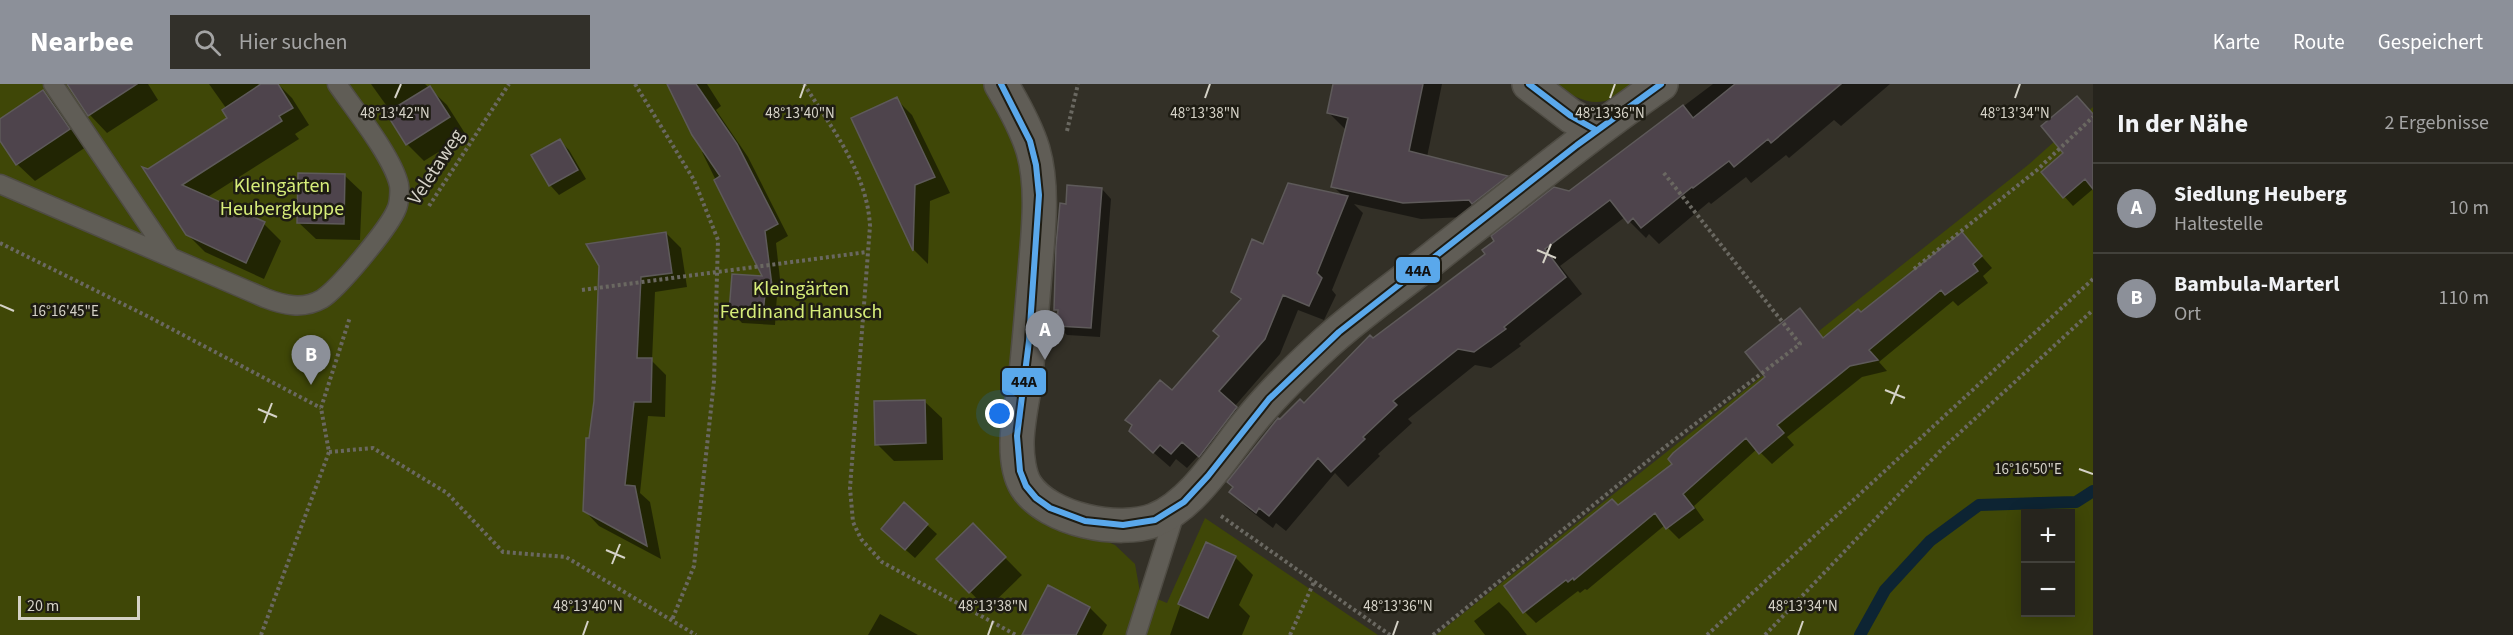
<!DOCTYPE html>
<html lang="de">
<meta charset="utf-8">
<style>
body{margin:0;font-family:"Source Sans 3",sans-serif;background:#32302a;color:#f1f3f6}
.controls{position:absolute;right:18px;bottom:18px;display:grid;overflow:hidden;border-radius:0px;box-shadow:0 3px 15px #0003}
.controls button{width:54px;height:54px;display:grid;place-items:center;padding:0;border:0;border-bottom:2px solid #42413b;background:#26241d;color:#f1f3f6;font:30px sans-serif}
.scale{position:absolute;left:18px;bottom:15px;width:122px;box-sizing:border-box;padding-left:6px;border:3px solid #d5d2c7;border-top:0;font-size:16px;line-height:21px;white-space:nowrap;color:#d5d2c7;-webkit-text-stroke:4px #1e1c13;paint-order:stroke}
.you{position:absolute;left:1000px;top:330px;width:21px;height:21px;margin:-15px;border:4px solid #fff;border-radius:50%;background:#1a73e8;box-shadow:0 0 0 9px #1a73e833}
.badge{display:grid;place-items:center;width:39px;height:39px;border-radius:50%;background:#8c9099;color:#fff;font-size:20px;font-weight:700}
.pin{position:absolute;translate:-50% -50px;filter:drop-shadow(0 2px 3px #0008)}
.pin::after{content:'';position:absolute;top:32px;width:21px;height:18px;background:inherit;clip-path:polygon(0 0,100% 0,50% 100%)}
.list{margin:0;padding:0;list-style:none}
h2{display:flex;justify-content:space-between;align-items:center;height:78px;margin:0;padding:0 24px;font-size:26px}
h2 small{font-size:20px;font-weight:400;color:#a4a4a4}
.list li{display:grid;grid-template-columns:39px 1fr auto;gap:18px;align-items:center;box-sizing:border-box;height:90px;padding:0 24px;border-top:2px solid #42413b}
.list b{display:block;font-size:22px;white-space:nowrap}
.list p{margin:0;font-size:20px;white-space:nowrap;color:#a4a4a4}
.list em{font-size:20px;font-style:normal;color:#a4a4a4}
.icon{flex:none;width:33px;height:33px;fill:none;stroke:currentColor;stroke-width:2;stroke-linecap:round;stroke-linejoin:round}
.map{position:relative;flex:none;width:2093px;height:551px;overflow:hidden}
header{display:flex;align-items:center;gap:36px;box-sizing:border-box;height:84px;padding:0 30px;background:#8c9099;color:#fff}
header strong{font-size:28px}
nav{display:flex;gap:33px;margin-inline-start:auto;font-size:21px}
.search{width:420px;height:54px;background:#32302a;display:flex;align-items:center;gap:15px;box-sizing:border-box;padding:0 21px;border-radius:0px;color:#a4a4a4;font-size:22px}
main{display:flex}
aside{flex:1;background:#26241d}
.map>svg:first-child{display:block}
</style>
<header>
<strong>Nearbee</strong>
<div class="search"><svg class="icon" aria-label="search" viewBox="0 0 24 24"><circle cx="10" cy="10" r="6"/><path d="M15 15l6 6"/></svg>Hier suchen</div>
<nav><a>Karte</a><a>Route</a><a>Gespeichert</a></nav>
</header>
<main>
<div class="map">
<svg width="2093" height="551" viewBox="0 0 2093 551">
<rect width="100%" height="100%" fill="#333027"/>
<path fill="#3f4707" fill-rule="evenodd" d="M 0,0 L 983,0 L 1013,55 L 1026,101 L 1027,151 L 1004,323 L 1002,361 L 1094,452 L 1115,461 L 1135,480 L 1140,508 L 1167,519 L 1205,434 L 1378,551 L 0,551 Z
M 1553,0 L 1636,0 C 1602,26 1588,22 1553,0 Z
M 2093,23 L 2093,551 L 1436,551 L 2028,81 ZM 2026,430 L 2070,430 L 2070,528 L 2026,528 Z"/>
<path fill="#0007" d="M 68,0 L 148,0 L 158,16 L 107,49 L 90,31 Z
M 209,0 L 258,0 L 262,5 L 269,0 L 278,0 L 292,14 L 309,41 L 295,50 L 299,55 L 206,114 L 264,140 L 281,157 L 264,195 L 205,168 L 187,150 L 148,87 L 229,34 L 226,24 Z
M 371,0 L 425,0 L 447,21 L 466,51 L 424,77 L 407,60 L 391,28 Z
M 669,0 L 707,0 L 721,22 L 716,26 L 748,73 L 788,152 L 776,159 L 782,213 L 777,211 L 775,241 L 742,239 L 731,227 L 764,194 L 702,68 L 708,71 Z
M 1335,0 L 1442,0 L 1427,73 L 1507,93 L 1523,109 L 1486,132 L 1421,135 L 1354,120 L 1363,129 L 1332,206 L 1336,211 L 1324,236 L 1298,226 L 1280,270 L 1234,323 L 1252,340 L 1215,387 L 1198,372 L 1187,384 L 1176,375 L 1170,383 L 1146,362 L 1172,308 L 1221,253 L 1241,217 L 1232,208 L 1264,162 L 1343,112 L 1333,102 L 1346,46 L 1329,29 Z
M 1713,0 L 1890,0 L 1841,42 L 1834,36 L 1789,74 L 1786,71 L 1751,99 L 1746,93 L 1711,120 L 1709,118 L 1659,160 L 1649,150 L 1646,154 L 1625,133 L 1560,182 L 1582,210 L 1519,260 L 1521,262 L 1491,284 L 1475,281 L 1408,335 L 1412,339 L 1378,370 L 1380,372 L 1348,403 L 1335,389 L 1286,447 L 1276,439 L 1273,444 L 1247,424 L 1231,408 L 1304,321 L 1373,256 Z
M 43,7 L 60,25 L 86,63 L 35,97 L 17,80 L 0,54 L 0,36 Z
M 896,15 L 912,31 L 950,109 L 930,117 L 928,180 L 914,166 L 853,35 Z
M 2093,31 L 2093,105 L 2073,122 L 2043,89 L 2065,69 Z
M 560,57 L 569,66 L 586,95 L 559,111 L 550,101 L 533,72 Z
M 344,91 L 362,108 L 360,156 L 316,155 L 298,138 Z
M 1102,105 L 1111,115 L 1100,253 L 1067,251 L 1058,242 L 1059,229 L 1056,225 L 1067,121 Z
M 666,149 L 681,164 L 687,203 L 655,208 L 652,277 L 666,291 L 665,333 L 648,332 L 640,409 L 650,418 L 661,475 L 599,442 L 584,426 L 595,317 L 601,182 Z
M 1962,150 L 1992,184 L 1983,192 L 1988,199 L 1958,222 L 1953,217 L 1879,278 L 1887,287 L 1862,293 L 1787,353 L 1794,361 L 1772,380 L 1757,365 L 1694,422 L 1704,436 L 1679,455 L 1665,441 L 1587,506 L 1585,505 L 1580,509 L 1578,507 L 1536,539 L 1525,528 L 1506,502 L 1674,380 L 1767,293 L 1800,226 L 1824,255 L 1861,230 Z
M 924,317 L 942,334 L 943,376 L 894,377 L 877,360 Z
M 904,420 L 937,450 L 915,474 L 892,454 Z
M 973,441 L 1022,491 L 987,525 L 944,481 Z
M 1235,473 L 1253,491 L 1239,521 L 1250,532 L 1242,551 L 1170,551 L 1184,511 Z
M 1049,503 L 1090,524 L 1107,541 L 1102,551 L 1035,551 Z
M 1499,518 L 1508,527 L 1527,551 L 1485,551 L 1474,537 Z
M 880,530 L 918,551 L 868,551 Z"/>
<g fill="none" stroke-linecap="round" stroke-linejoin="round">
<path stroke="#0d2433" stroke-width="12" d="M 1860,551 L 1885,506 L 1930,457 L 1979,421 L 2076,418 L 2093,407"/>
</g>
<path fill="#4e444c" stroke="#5e5a5a" stroke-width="1.5" d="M 67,0 L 137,0 L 88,32 Z
M 261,0 L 278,0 L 293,24 L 279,32 L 282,37 L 182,101 L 265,138 L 246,179 L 186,151 L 142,83 L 148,85 L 227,34 L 222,26 Z
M 667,0 L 696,0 L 737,60 L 778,140 L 765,147 L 772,202 L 767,203 L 766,200 L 763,230 L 729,228 L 732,190 L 762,192 L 714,96 L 720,92 L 692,51 Z
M 1333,0 L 1423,0 L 1409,67 L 1508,92 L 1472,120 L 1469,116 L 1403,119 L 1331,103 L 1348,34 L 1327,29 Z
M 1735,0 L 1841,0 L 1771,59 L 1768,55 L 1734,83 L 1729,77 L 1693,104 L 1692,103 L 1641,144 L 1633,134 L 1628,139 L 1610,116 L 1570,146 L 1545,165 L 1566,193 L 1504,243 L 1506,245 L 1474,268 L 1458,265 L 1393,317 L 1397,321 L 1363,353 L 1365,355 L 1331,388 L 1318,374 L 1269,432 L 1259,424 L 1256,429 L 1229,408 L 1233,403 L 1227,398 L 1278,334 L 1280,335 L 1300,315 L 1304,319 L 1370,251 L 1373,254 L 1485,170 L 1482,166 L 1494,157 L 1491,152 L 1554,103 L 1569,107 L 1683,21 L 1693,34 Z
M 430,2 L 450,33 L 406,61 L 386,29 Z
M 43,6 L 70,45 L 16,81 L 0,57 L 0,35 Z
M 2077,12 L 2093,30 L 2093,105 L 2085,95 L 2063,114 L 2041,88 L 2063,69 L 2041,42 Z
M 897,13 L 935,93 L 915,101 L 913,167 L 851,34 Z
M 560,55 L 578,86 L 549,102 L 531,71 Z
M 298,89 L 345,90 L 344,140 L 297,139 Z
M 1288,99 L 1348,112 L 1317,189 L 1322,194 L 1309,222 L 1283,211 L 1265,255 L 1219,307 L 1237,323 L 1199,373 L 1182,358 L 1171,370 L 1160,361 L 1153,369 L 1129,347 L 1132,341 L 1125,336 L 1160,296 L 1172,306 L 1219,252 L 1213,247 L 1241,215 L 1231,208 L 1252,155 L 1263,160 Z
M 1067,101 L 1102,104 L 1091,244 L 1057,242 L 1058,226 L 1054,226 L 1056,162 L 1060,119 L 1066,120 Z
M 666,148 L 672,189 L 641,193 L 637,274 L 652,274 L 651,318 L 634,318 L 625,401 L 635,402 L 647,462 L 583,427 L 586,354 L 589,354 L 594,317 L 599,182 L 586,160 Z
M 1962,148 L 1982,172 L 1973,180 L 1978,187 L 1945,211 L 1941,206 L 1869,266 L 1878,276 L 1850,282 L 1777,341 L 1784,349 L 1759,370 L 1746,354 L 1683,410 L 1694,424 L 1666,445 L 1655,429 L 1574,496 L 1573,494 L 1568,498 L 1566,496 L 1523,529 L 1504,502 L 1612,415 L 1618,421 L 1672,380 L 1668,375 L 1673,369 L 1765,293 L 1745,268 L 1800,224 L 1823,254 L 1858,225 L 1861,228 Z
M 925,316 L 926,359 L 875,361 L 874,317 Z
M 904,418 L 928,440 L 905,466 L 881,445 Z
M 973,439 L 1006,473 L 969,509 L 936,475 Z
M 1206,458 L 1236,472 L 1208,534 L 1178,520 Z
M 1048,501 L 1090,523 L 1076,551 L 1022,551 Z"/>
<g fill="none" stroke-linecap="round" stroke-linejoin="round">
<g stroke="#4f4c44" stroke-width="21">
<path id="lane" d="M 53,0 L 170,173
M 0,100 L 265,214 C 283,221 303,226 322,215 C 339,204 390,143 397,124 C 399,119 400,107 399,101 C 393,73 354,25 337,0
M 1136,551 L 1176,426"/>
</g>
<g stroke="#4f4c44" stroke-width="36">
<path id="street" d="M 1001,0 C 1013,20 1026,43 1033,66 C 1044,104 1038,149 1035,188 C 1032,225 1029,262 1025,299 C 1022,319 1017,340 1017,360 C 1017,372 1019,391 1026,402 C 1048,436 1119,450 1155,436 C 1196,419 1224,368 1252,335 C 1274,308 1300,283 1325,260 C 1361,227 1403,199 1441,168 C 1514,111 1585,53 1661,0
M 1529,0 L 1571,32 L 1596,46"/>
</g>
<path stroke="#6a6861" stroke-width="4" stroke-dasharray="3 3" stroke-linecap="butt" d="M 635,0 L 694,96 L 718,156 L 714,297 L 694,482 L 672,536
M 804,0 C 832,45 867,88 870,142 L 850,404 L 853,438 L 861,455 L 882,478 L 1016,551
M 1067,47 L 1078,0
M 429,122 L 509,0
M 0,159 L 149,233 L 321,324
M 1914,185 L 2037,86 L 2093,33
M 582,206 L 867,168
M 329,368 L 373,364 L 447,409 L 503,468 L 566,473 L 696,551
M 1221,432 L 1390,551
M 261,551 L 329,368 L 321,324 L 350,233
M 1290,551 L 1314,498
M 1433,551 L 1665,363 L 1800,260 L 1663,88
M 1707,551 L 2093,195
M 1765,551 L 1942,365 L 2093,226"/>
<use href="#lane" stroke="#605d56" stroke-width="18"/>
<use href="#street" stroke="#605d56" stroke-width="33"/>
<g stroke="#1e1c13" stroke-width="10">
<path id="bus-1" d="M 1001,0 L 1030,57 L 1036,81 L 1039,111 L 1029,257 L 1017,352 L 1020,387 L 1026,402 L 1036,414 L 1050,424 L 1085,437 L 1123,441 L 1155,436 L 1184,418 L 1208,392 L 1269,315 L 1339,248 L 1577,61 L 1661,0
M 1529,0 L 1571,32 L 1596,46"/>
</g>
<use href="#bus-1" stroke="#5aa8eb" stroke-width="6"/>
</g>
<path fill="none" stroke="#d5d2c7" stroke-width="2" d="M 395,14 L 401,0M 800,14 L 805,0M 1205,14 L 1210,0M 1610,14 L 1615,0M 2015,14 L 2020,0M 1537,166 L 1556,174M 1543,179 L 1551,160M 0,221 L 14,227M 1885,306 L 1905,314M 1891,320 L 1899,301M 258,325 L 277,333M 264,339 L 272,319M 2079,385 L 2093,390M 606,466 L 625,474M 612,480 L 620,460M 583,551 L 588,537M 988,551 L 993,537M 1393,551 L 1398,537M 1798,551 L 1803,537"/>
<g text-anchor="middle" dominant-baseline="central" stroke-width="5" stroke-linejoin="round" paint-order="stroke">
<g font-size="20" fill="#d5d2c7" stroke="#1e1c13">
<text transform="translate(436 83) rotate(-57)">Veletaweg</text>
</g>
<g font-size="20" fill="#d6ec79" stroke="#1e1c13">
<text x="282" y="102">Kleingärten<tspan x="282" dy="23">Heubergkuppe</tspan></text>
<text x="801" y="205">Kleingärten<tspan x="801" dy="23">Ferdinand Hanusch</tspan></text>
</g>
</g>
<g font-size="15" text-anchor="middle" fill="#d5d2c7" stroke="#1e1c13" stroke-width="5" stroke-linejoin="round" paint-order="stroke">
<text x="2015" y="34">48°13'34"N</text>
<text x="395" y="34">48°13'42"N</text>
<text x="800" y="34">48°13'40"N</text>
<text x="1205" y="34">48°13'38"N</text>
<text x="1610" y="34">48°13'36"N</text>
<text x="65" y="232">16°16'45"E</text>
<text x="2028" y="390">16°16'50"E</text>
<text x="588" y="527">48°13'40"N</text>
<text x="993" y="527">48°13'38"N</text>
<text x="1398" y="527">48°13'36"N</text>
<text x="1803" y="527">48°13'34"N</text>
</g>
<g stroke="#1e1c13" stroke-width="2">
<rect x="1395" y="172" width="46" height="28" rx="6" fill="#5aa8eb"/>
<rect x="1001" y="283" width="46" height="29" rx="6" fill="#5aa8eb"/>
</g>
<g font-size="16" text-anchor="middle" font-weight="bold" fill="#111">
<text x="1418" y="192">44A</text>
<text x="1024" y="303">44A</text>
</g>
</svg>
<div class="controls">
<button>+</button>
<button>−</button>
</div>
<div class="scale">20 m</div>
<div class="you"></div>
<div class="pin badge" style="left:1045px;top:276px">A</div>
<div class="pin badge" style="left:311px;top:301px">B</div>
</div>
<aside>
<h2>In der Nähe<small>2 Ergebnisse</small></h2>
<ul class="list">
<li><span class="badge">A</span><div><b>Siedlung Heuberg</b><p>Haltestelle</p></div><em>10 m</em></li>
<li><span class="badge">B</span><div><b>Bambula-Marterl</b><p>Ort</p></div><em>110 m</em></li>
</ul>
</aside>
</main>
